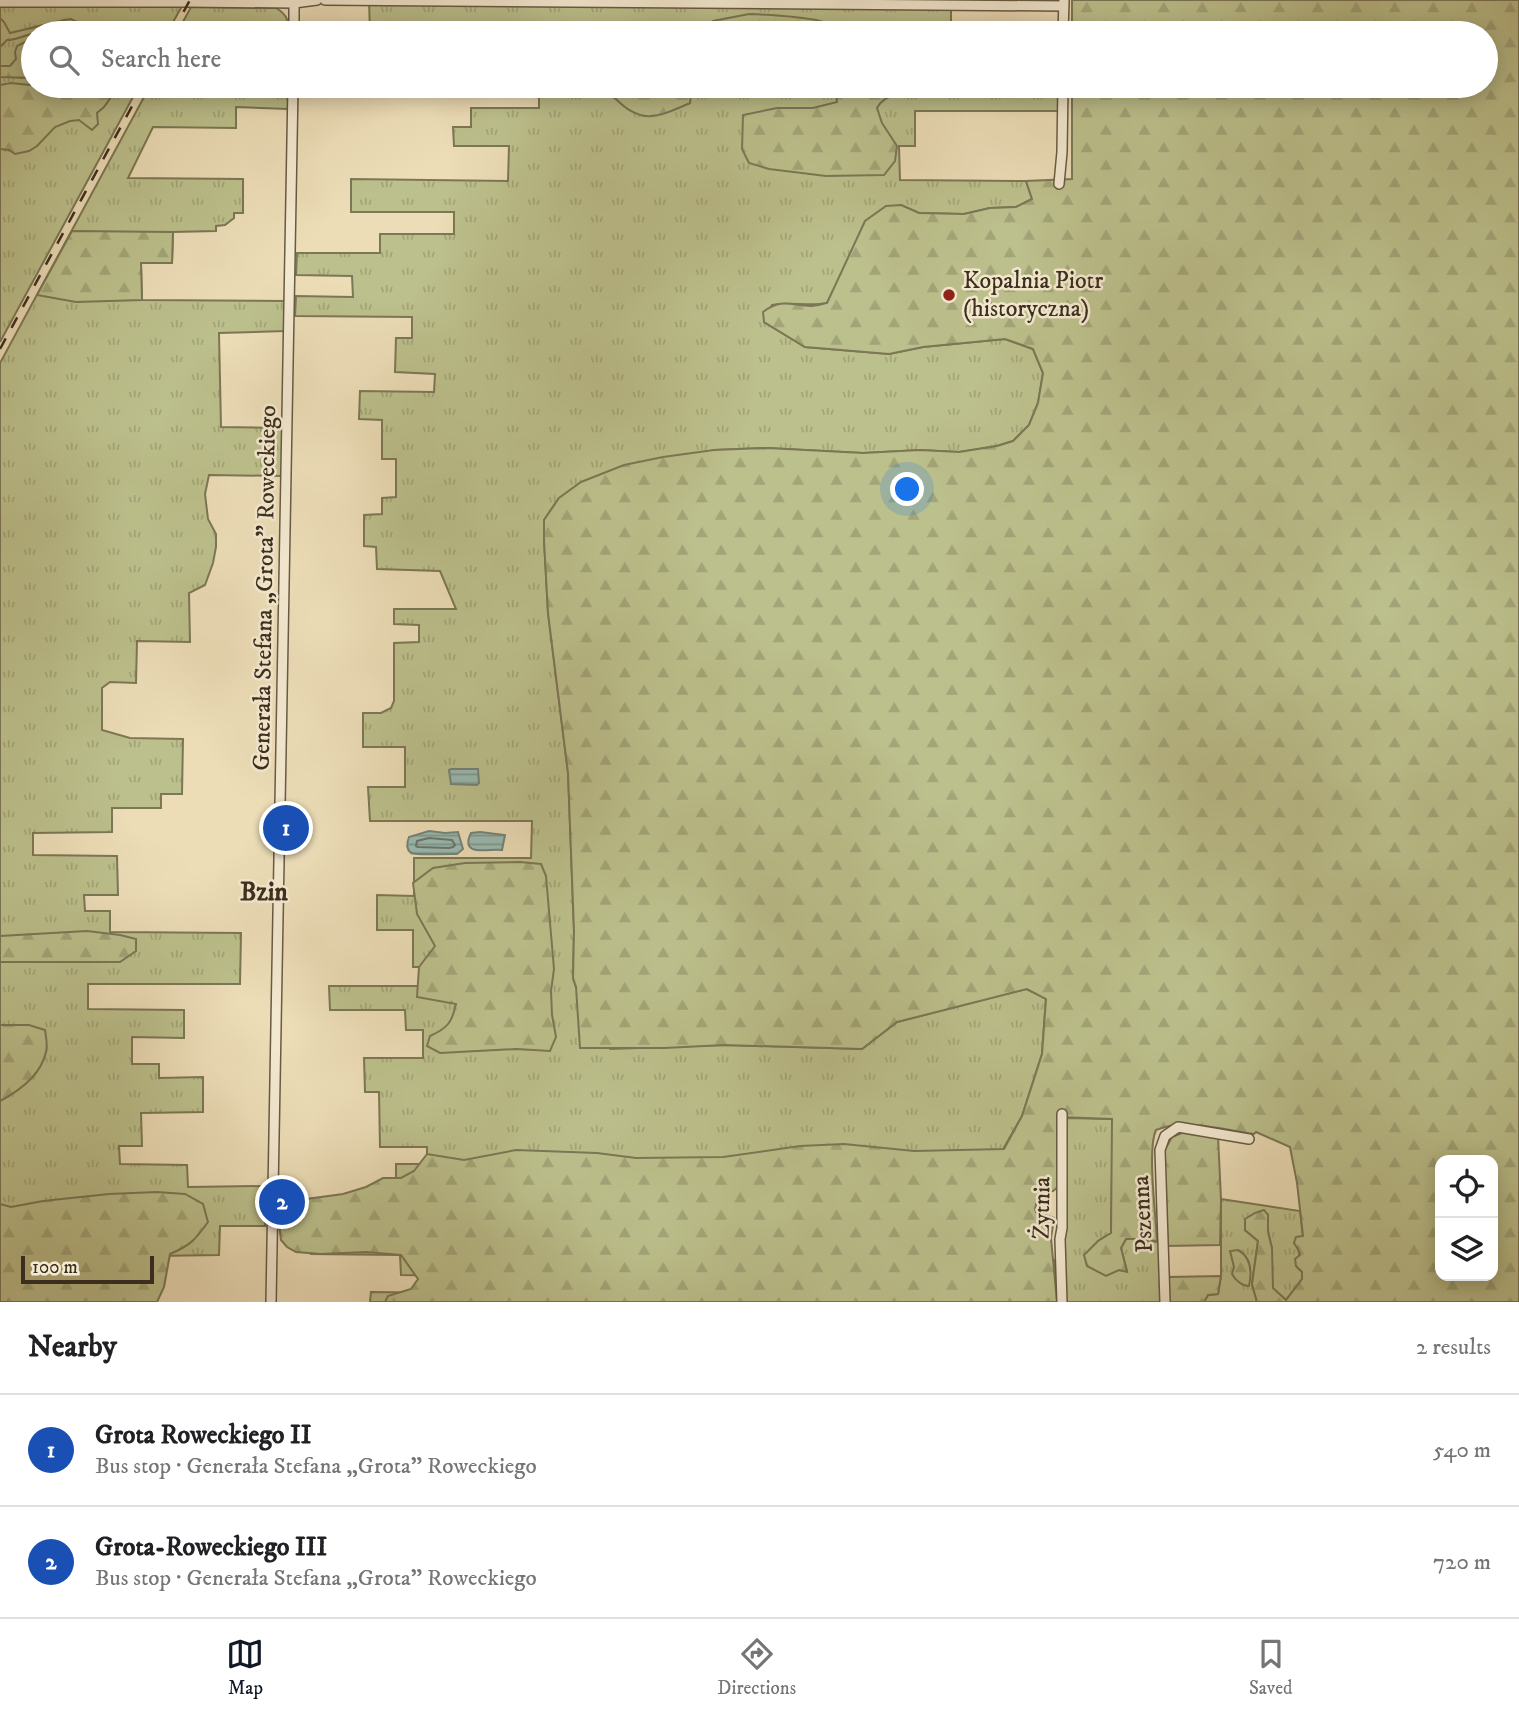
<!DOCTYPE html>
<meta charset="utf-8">
<style>
body{margin:0;font-family:"IM FELL DW Pica",serif;background:#f6f6f6;color:#202124}
.controls{position:absolute;right:21px;bottom:21px;display:grid;overflow:hidden;border-radius:14px;box-shadow:0 4px 18px #0003}
.controls button{width:63px;height:63px;display:grid;place-items:center;padding:0;border:0;border-bottom:2px solid #e0e0e0;background:#fff;color:#202124;font:35px sans-serif}
.scale{position:absolute;left:21px;bottom:18px;width:133px;box-sizing:border-box;padding-left:7px;border:4px solid #3c2e1e;border-top:0;font-size:19px;line-height:24px;white-space:nowrap;color:#3c2e1e;-webkit-text-stroke:5px #f3e9d0;paint-order:stroke}
.you{position:absolute;left:908px;top:490px;width:24px;height:24px;margin:-18px;border:5px solid #fff;border-radius:50%;background:#1a73e8;box-shadow:0 0 0 10px #1a73e833}
.badge{display:grid;place-items:center;width:46px;height:46px;border-radius:50%;background:#111827;color:#fff;font-size:23px;font-weight:700}
.pin{position:absolute;translate:-50% -50%;border:4px solid #fff;box-shadow:0 2px 7px #0006}
.list{margin:0;padding:0;list-style:none}
h2{display:flex;justify-content:space-between;align-items:center;height:91px;margin:0;padding:0 28px;font-size:30px}
h2 small{font-size:23px;font-weight:400;color:#757577}
.list li{display:grid;grid-template-columns:46px 1fr auto;gap:21px;align-items:center;box-sizing:border-box;height:112px;padding:0 28px;border-top:2px solid #e0e0e0}
.list b{display:block;font-size:26px;white-space:nowrap}
.list p{margin:0;font-size:23px;white-space:nowrap;color:#757577}
.list em{font-size:23px;font-style:normal;color:#757577}
.icon{flex:none;width:38px;height:38px;fill:none;stroke:currentColor;stroke-width:2;stroke-linecap:round;stroke-linejoin:round}
.map{position:relative;flex:none;width:1519px;height:1302px;overflow:hidden}
.search{position:absolute;background:#fff;box-shadow:0 4px 18px #0003;left:21px;right:21px;top:21px;height:77px;display:flex;align-items:center;gap:18px;box-sizing:border-box;padding:0 24px;border-radius:38px;color:#757577;font-size:26px}
.sheet{height:315px;background:#fff}
nav{display:flex;justify-content:space-around;align-items:center;box-sizing:border-box;height:98px;border-top:2px solid #e0e0e0;background:#fff;font-size:19px;color:#757577}
nav a{display:grid;justify-items:center;gap:4px}
nav .on{color:#111827}
.map>svg:first-child{display:block}
</style>
<div class="map">
<svg width="1519" height="1302" viewBox="0 0 1519 1302">
<defs>
<pattern id="grass-tufts" width="24" height="20" patternUnits="userSpaceOnUse" patternTransform="scale(1.75)"><rect width="24" height="20" fill="#bcc08c"/><path d="M3 7l-1-3M5 7V3M7 7l1-3M15 17l-1-3M17 17v-4M19 17l1-3" fill="none" stroke="#a2a578"/></pattern>
<pattern id="forest-firs" width="22" height="20" patternUnits="userSpaceOnUse" patternTransform="scale(1.75)"><rect width="22" height="20" fill="#bcc08c"/><path d="M5 1l3.5 6h-7zM16 11l3.5 6h-7z" fill="#a2a578"/></pattern>
<pattern id="water-rules" width="6" height="5" patternUnits="userSpaceOnUse" patternTransform="scale(1.75)"><rect width="6" height="5" fill="#99bbb3"/><path d="M0 2.5h6" fill="none" stroke="#7e9891"/></pattern>
</defs>
<rect width="100%" height="100%" fill="#ecddb7"/>
<filter id="stains"><feTurbulence type="fractalNoise" baseFrequency=".00286" numOctaves="4"/><feColorMatrix values="0 0 0 0 .2 0 0 0 0 .09 0 0 0 0 .02 0 0 0 .5 -.17"/></filter>
<radialGradient id="worn" r=".72"><stop offset=".6" stop-color="#630" stop-opacity="0"/><stop offset="1" stop-color="#630" stop-opacity=".3"/></radialGradient>
<path fill="url(#grass-tufts)" stroke="#7c7755" stroke-width="2" d="M 369,0 L 951,3 L 951,33 L 370,33 Z
M 182,6 L 167,33 L 33,33 L 33,86 L 139,86 L 0,342 L 0,7 Z
M 191,7 L 276,8 C 288,15 288,21 289,33 L 177,33 Z
M 150,86 L 289,86 L 288,109 L 236,107 L 236,128 L 153,127 L 128,178 L 243,179 L 243,213 L 234,213 L 234,218 L 225,225 L 216,226 L 216,231 L 173,232 L 172,263 L 141,263 L 142,300 L 285,301 L 285,331 L 219,333 L 221,427 L 282,428 L 282,476 L 209,475 L 205,494 L 208,519 L 216,534 L 216,547 L 213,563 L 205,585 L 189,593 L 190,642 L 137,641 L 136,683 L 110,682 L 102,688 L 102,730 L 130,738 L 183,739 L 182,794 L 161,794 L 161,808 L 112,808 L 112,832 L 33,833 L 33,855 L 117,856 L 118,895 L 84,895 L 85,911 L 110,911 L 110,932 L 241,933 L 240,984 L 88,984 L 88,1009 L 184,1010 L 184,1038 L 132,1037 L 132,1064 L 159,1064 L 159,1078 L 203,1077 L 203,1112 L 141,1113 L 142,1146 L 119,1146 L 120,1164 L 187,1165 L 188,1187 L 265,1186 L 265,1226 L 220,1226 L 219,1255 L 154,1256 L 0,1302 L 0,363 Z
M 539,86 L 1058,86 L 1058,111 L 915,111 L 915,146 L 899,146 L 900,180 L 1026,181 L 1032,199 L 1016,207 L 990,208 L 964,214 L 919,213 L 901,205 L 834,289 L 827,303 C 808,307 791,301 772,305 L 764,322 L 805,347 L 889,354 L 923,347 L 1005,339 L 1033,349 L 1043,373 L 1038,403 L 1029,425 L 1013,441 L 997,446 L 959,452 L 920,450 L 863,453 L 767,448 L 714,450 L 559,498 L 544,520 L 544,540 L 548,613 L 568,773 L 574,931 L 573,978 L 576,987 L 610,1049 L 724,1045 L 862,1049 L 897,1022 L 1026,989 L 1046,998 L 1042,1054 L 1022,1116 L 994,1165 L 1054,1260 L 1057,1302 L 370,1302 L 371,1292 L 453,1293 L 453,1276 L 401,1275 L 400,1255 L 311,1254 L 312,1203 L 396,1205 L 396,1164 L 427,1164 L 427,1147 L 380,1147 L 379,1092 L 365,1092 L 364,1058 L 423,1058 L 423,1030 L 406,1030 L 405,1010 L 330,1010 L 329,986 L 420,986 L 420,967 L 413,967 L 413,930 L 377,930 L 377,895 L 414,896 L 414,858 L 531,858 L 532,821 L 370,821 L 368,787 L 405,787 L 405,747 L 363,747 L 363,713 L 381,713 L 391,708 L 394,701 L 394,643 L 419,642 L 419,625 L 394,624 L 394,609 L 456,609 L 440,571 L 377,569 L 376,547 L 364,546 L 364,515 L 382,514 L 382,498 L 396,497 L 396,459 L 382,459 L 382,420 L 359,419 L 360,391 L 434,392 L 435,374 L 395,372 L 396,338 L 412,338 L 412,317 L 295,316 L 296,296 L 353,297 L 352,276 L 296,275 L 297,253 L 380,253 L 380,234 L 454,234 L 454,212 L 351,212 L 351,179 L 508,181 L 509,146 L 454,146 L 453,127 L 471,127 L 471,108 L 539,108 Z
M 1066,1118 L 1113,1119 L 1111,1233 L 1098,1241 L 1119,1270 L 1127,1271 L 1121,1248 L 1126,1239 C 1132,1238 1157,1241 1162,1244 L 1162,1302 L 1064,1302 L 1063,1251 Z
M 1221,1199 L 1300,1211 L 1303,1237 L 1294,1243 C 1301,1252 1300,1256 1296,1266 L 1302,1272 L 1302,1279 L 1286,1300 L 1272,1288 L 1272,1248 L 1268,1232 L 1268,1215 L 1245,1230 L 1258,1241 L 1252,1284 L 1257,1302 L 1204,1302 L 1208,1295 L 1218,1294 L 1221,1276 Z"/>
<path fill="url(#forest-firs)" stroke="#7c7755" stroke-width="2" fill-rule="evenodd" d="M 1072,0 L 1519,0 L 1519,1302 L 1257,1302 L 1252,1284 L 1258,1241 L 1245,1230 L 1245,1219 L 1255,1213 L 1264,1210 L 1268,1215 L 1268,1232 L 1272,1248 L 1273,1288 L 1286,1300 L 1302,1279 L 1302,1272 L 1296,1266 L 1295,1259 L 1300,1255 L 1298,1249 L 1294,1243 L 1296,1237 L 1303,1236 L 1297,1183 L 1290,1147 L 1256,1132 L 1254,1134 C 1224,1130 1185,1118 1156,1130 C 1147,1150 1156,1215 1157,1241 C 1146,1241 1136,1238 1126,1239 L 1121,1248 L 1127,1272 L 1119,1270 L 1106,1276 L 1087,1266 L 1084,1255 L 1098,1241 L 1111,1233 L 1112,1119 L 1059,1117 L 1059,1186 L 1053,1191 L 1039,1193 L 1035,1209 L 1036,1212 L 1054,1218 L 1051,1238 L 1057,1302 L 385,1302 L 388,1296 L 411,1289 L 418,1279 L 401,1255 L 366,1252 L 321,1254 L 296,1252 L 287,1247 L 281,1240 L 279,1224 L 287,1210 L 299,1200 L 343,1194 L 366,1187 L 383,1178 L 401,1178 L 414,1171 L 427,1154 L 464,1160 L 516,1150 L 597,1153 L 636,1158 L 723,1157 L 800,1146 L 844,1144 L 914,1151 L 1004,1149 L 1022,1116 L 1042,1054 L 1046,999 L 1027,989 L 897,1022 L 862,1049 L 724,1045 L 664,1048 L 580,1048 L 576,987 L 573,978 L 574,931 L 568,773 L 548,613 L 544,540 L 544,520 L 559,498 L 581,482 L 624,465 L 663,457 L 714,450 L 767,448 L 863,453 L 920,450 L 959,452 L 997,446 L 1013,441 L 1029,425 L 1038,403 L 1043,373 L 1033,349 L 1005,339 L 923,347 L 889,354 L 805,347 L 764,322 L 763,312 C 781,298 790,305 810,306 C 815,306 822,304 827,303 L 865,221 L 886,206 L 901,205 L 919,213 L 964,214 L 990,208 L 1016,207 L 1032,199 L 1026,181 L 1072,179 L 1072,86 L 1486,86 L 1486,33 L 1072,33 ZM 1440,1160 L 1493,1160 L 1493,1276 L 1440,1276 Z
M 749,14 C 773,15 797,16 820,21 C 831,24 845,31 857,31 C 882,31 926,10 947,33 L 702,33 L 713,21 Z
M 0,18 L 4,22 L 10,33 L 64,20 L 71,19 L 81,24 L 76,29 C 62,31 48,30 35,33 C 24,35 18,40 7,40 L 0,47 Z
M 33,38 L 33,86 L 119,86 L 104,107 L 97,113 L 98,124 L 92,130 L 79,120 L 70,121 L 55,127 L 37,146 L 29,151 L 15,154 L 9,150 L 0,149 L 0,85 L 11,83 L 30,85 L 30,78 L 0,77 L 0,66 L 10,66 L 16,59 L 15,52 L 17,46 Z
M 615,86 L 692,86 L 690,103 C 658,117 641,126 614,97 Z
M 835,86 L 964,86 C 942,107 892,79 877,108 L 882,123 L 897,146 L 895,161 L 884,175 L 826,176 L 769,169 L 749,163 L 742,149 L 743,115 L 777,108 L 813,108 L 837,102 Z
M 72,231 L 173,232 L 172,263 L 141,263 L 142,300 L 76,302 L 37,295 Z
M 520,862 L 541,864 L 546,876 L 554,969 L 551,991 L 552,1015 L 556,1037 L 550,1051 L 516,1049 L 440,1053 L 427,1046 L 430,1036 C 448,1028 452,1022 456,1004 L 417,997 L 419,967 L 435,946 L 417,914 L 413,883 L 433,868 L 465,863 Z
M 87,931 L 120,935 L 136,939 L 136,951 L 120,962 L 0,962 L 0,936 Z
M 0,1025 L 29,1025 L 45,1030 C 46,1037 48,1046 46,1052 C 41,1075 19,1091 0,1101 Z
M 1187,1131 L 1218,1136 L 1221,1199 L 1220,1245 L 1165,1246 L 1163,1153 L 1172,1137 Z
M 157,1192 L 185,1194 L 203,1204 L 208,1222 C 195,1240 191,1245 170,1254 L 164,1287 L 157,1302 L 0,1302 L 0,1204 L 11,1207 L 43,1201 L 109,1194 Z
M 1238,1250 C 1251,1257 1252,1272 1249,1286 C 1242,1286 1235,1280 1232,1274 L 1234,1267 L 1230,1251 Z
M 1221,1276 L 1218,1294 L 1208,1295 L 1204,1302 L 1168,1302 L 1169,1277 Z"/>
<path fill="url(#water-rules)" stroke="#748377" stroke-width="2" d="M 451,769 L 478,769 L 479,783 L 477,785 L 451,784 L 449,770 Z
M 429,831 L 445,833 L 458,832 L 463,849 L 457,854 C 451,854 415,855 411,853 C 406,849 407,842 409,837 Z
M 480,832 L 505,835 L 502,850 C 490,848 459,858 471,833 Z"/>
<g fill="none" stroke-linecap="round" stroke-linejoin="round">
<path stroke="#6a7468" stroke-width="2" d="M 429,838 L 452,840 L 455,845 L 453,847 L 449,848 L 418,847 L 416,846 L 417,841 Z"/>
<g stroke="#685a44" stroke-width="12">
<path id="street" d="M 325,0 L 1064,6
M 0,2 L 189,2 L 294,3 L 317,0
M 294,33 L 294,3
M 1063,33 L 1064,0
M 1059,184 L 1062,152 L 1063,86
M 1062,1114 L 1062,1228 L 1060,1239 L 1062,1302
M 271,1302 L 293,86
M 1165,1302 L 1160,1150 L 1165,1136 L 1178,1127 L 1249,1139"/>
</g>
<use href="#street" stroke="#f3e9d0" stroke-width="9"/>
<path stroke="#3c2e1e" stroke-width="2.5" stroke-dasharray="12 12" stroke-linecap="butt" d="M 172,33 L 190,0
M 0,349 L 143,86"/>
</g>
<circle fill="#8f2418" stroke="#f3e9d0" stroke-width="2.5" cx="949" cy="295" r="7"/>
<g text-anchor="middle" dominant-baseline="central" stroke-width="5" stroke-linejoin="round" paint-order="stroke">
<g font-size="24" fill="#3c2e1e" stroke="#f3e9d0" text-anchor="start">
<text x="963" y="281">Kopalnia Piotr<tspan x="963" dy="28">(historyczna)</tspan></text>
</g>
<g font-size="24" fill="#3c2e1e" stroke="#f3e9d0">
<text transform="translate(265 588) rotate(-89)">Generała Stefana „Grota” Roweckiego</text>
<text transform="translate(1042 1208) rotate(-89)">Żytnia</text>
<text transform="translate(1143 1214) rotate(-93)">Pszenna</text>
</g>
<g font-size="26" font-weight="bold" fill="#3c2e1e" stroke="#f3e9d0">
<text x="264" y="892">Bzin</text>
</g>
</g>
<rect width="100%" height="100%" filter="url(#stains)"/>
<rect width="100%" height="100%" fill="url(#worn)"/>
</svg>
<div class="controls">
<button><svg class="icon" aria-label="locate" viewBox="0 0 24 24"><circle cx="12" cy="12" r="6"/><path d="M12 2v4M12 18v4M2 12h4M18 12h4"/></svg></button>
<button><svg class="icon" aria-label="layers" viewBox="0 0 24 24"><path d="M12 4l9 5-9 5-9-5zM3 14l9 5 9-5"/></svg></button>
</div>
<div class="scale">100 m</div>
<div class="you"></div>
<div class="pin badge" style="left:286px;top:828px;background:#1a4fb4">1</div>
<div class="pin badge" style="left:282px;top:1202px;background:#1a4fb4">2</div>
<div class="search"><svg class="icon" aria-label="search" viewBox="0 0 24 24"><circle cx="10" cy="10" r="6"/><path d="M15 15l6 6"/></svg>Search here</div>
</div>
<section class="sheet">
<h2>Nearby<small>2 results</small></h2>
<ul class="list">
<li><span class="badge" style="background:#1a4fb4">1</span><div><b>Grota Roweckiego II</b><p>Bus stop · Generała Stefana „Grota” Roweckiego</p></div><em>540 m</em></li>
<li><span class="badge" style="background:#1a4fb4">2</span><div><b>Grota-Roweckiego III</b><p>Bus stop · Generała Stefana „Grota” Roweckiego</p></div><em>720 m</em></li>
</ul>
</section>
<nav>
<a class="on"><svg class="icon" aria-label="map" viewBox="0 0 24 24"><path d="M3 6l6-2 6 2 6-2v14l-6 2-6-2-6 2zM9 4v14M15 6v14"/></svg>Map</a>
<a><svg class="icon" aria-label="directions" viewBox="0 0 24 24"><path d="M12 3l9 9-9 9-9-9zM9 14v-3h6M13 9l2 2-2 2"/></svg>Directions</a>
<a><svg class="icon" aria-label="saved" viewBox="0 0 24 24"><path d="M7 4h10v16l-5-4-5 4z"/></svg>Saved</a>
</nav>
